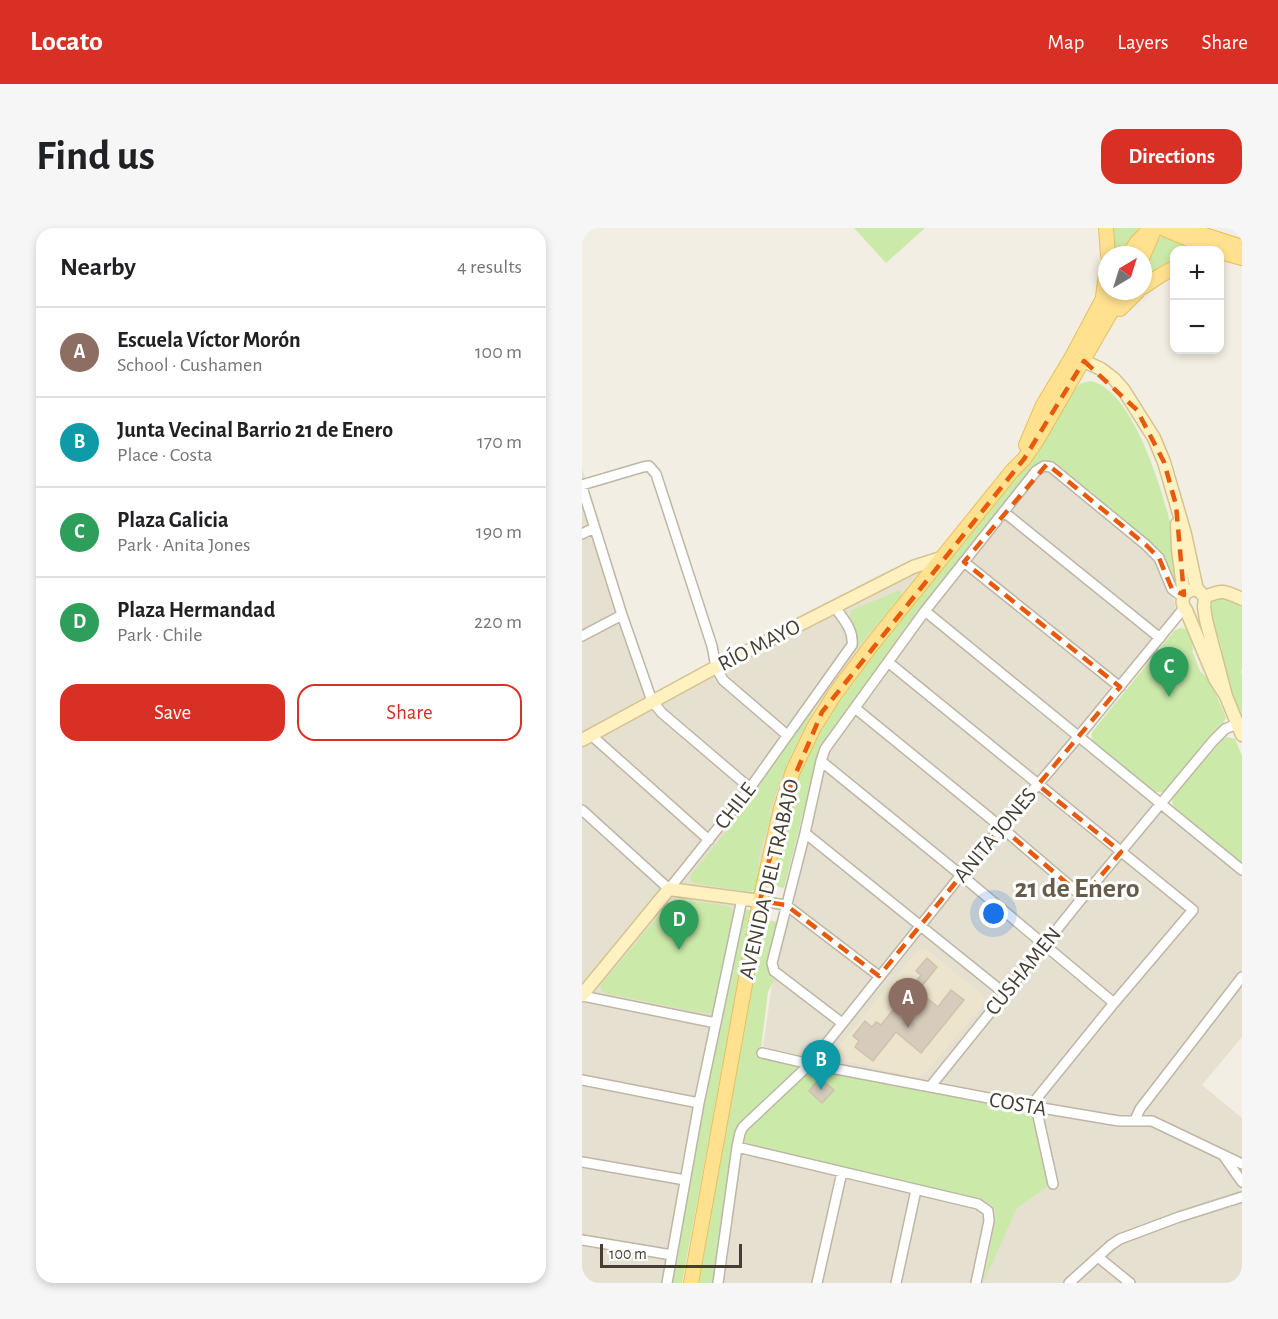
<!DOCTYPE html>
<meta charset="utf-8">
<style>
body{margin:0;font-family:"Alegreya Sans",sans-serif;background:#f6f6f6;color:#202124}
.controls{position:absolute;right:18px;top:18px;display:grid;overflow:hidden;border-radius:12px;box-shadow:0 3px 9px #0003}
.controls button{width:54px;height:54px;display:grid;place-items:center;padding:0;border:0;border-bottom:2px solid #e0e0e0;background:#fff;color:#202124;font:30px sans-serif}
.compass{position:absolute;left:516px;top:18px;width:54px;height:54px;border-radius:50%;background:#fff;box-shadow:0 3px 9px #0003;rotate:38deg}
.scale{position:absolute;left:18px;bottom:15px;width:142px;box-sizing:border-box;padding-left:6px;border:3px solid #443e33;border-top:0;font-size:16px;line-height:21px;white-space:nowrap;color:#443e33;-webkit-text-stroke:4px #fff;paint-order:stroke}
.you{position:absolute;left:412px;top:686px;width:21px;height:21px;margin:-15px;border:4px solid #fff;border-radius:50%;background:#1a73e8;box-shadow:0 0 0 9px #1a73e833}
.badge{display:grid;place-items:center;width:39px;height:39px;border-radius:50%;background:#d93025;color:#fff;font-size:20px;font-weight:700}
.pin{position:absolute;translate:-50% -50px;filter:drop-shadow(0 2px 3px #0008)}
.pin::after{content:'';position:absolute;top:32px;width:21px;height:18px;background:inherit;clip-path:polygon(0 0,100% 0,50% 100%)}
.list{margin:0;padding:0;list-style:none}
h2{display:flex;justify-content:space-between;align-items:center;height:78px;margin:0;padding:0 24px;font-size:26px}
h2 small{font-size:20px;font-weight:400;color:#757577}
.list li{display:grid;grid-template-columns:39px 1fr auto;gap:18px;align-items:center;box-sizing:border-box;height:90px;padding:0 24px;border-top:2px solid #e0e0e0}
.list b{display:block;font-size:22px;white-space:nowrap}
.list p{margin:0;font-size:20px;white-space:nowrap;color:#757577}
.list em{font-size:20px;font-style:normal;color:#757577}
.actions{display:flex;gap:12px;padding:18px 24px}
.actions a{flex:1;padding:14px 0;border:2px solid #d93025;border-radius:18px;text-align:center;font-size:21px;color:#d93025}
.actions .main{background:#d93025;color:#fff}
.map{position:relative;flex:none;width:660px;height:1055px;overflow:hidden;border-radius:18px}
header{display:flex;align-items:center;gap:36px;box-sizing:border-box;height:84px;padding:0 30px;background:#d93025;color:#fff}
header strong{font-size:28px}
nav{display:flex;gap:33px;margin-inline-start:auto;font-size:21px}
.intro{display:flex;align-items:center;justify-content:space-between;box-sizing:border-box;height:144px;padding:0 36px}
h1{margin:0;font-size:42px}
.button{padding:15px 27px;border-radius:18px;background:#d93025;color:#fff;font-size:21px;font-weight:700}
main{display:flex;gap:36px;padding:0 36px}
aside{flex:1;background:#fff;border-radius:18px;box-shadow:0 3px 9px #0003}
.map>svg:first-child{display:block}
</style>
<header>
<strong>Locato</strong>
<nav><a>Map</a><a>Layers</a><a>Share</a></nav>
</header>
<div class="intro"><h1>Find us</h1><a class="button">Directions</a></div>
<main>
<aside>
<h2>Nearby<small>4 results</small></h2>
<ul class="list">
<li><span class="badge" style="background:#8d6e63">A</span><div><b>Escuela Víctor Morón</b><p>School · Cushamen</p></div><em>100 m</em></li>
<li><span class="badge" style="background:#0f9aa8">B</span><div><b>Junta Vecinal Barrio 21 de Enero</b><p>Place · Costa</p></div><em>170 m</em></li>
<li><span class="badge" style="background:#2e9e5b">C</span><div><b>Plaza Galicia</b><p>Park · Anita Jones</p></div><em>190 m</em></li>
<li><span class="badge" style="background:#2e9e5b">D</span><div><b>Plaza Hermandad</b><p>Park · Chile</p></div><em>220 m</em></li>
</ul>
<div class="actions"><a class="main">Save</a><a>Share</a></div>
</aside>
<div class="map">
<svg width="660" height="1055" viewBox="0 0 660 1055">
<rect width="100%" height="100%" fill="#f2eee3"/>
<path fill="#e6e0d0" d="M 462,238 L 564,317 L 590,361 L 595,389 L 497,508 L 660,642 L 660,809 L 620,857 L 660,890 L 660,1055 L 136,1055 L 158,905 L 227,836 L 180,825 L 192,743 L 239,533 L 306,434 Z
M 0,240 L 71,473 L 359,330 L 253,466 L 178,673 L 160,671 L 85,1055 L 0,1055 Z"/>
<path fill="#ece4cc" d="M 344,721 L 401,767 L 402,776 L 343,846 L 335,849 L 252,831 L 251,825 L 335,723 Z"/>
<path fill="#cbe9a9" d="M 272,0 L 343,0 L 304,35 Z
M 528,0 L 557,0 L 541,27 L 529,27 Z
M 580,8 L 584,9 L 616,22 L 592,22 L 592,36 L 561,54 L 561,37 L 576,12 Z
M 508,153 C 549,159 579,258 588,294 C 593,313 594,334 596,354 L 595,356 L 593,354 L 583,330 L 570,317 L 473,238 L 453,240 L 337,382 L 238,520 L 202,660 L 190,657 C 197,618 204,578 218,540 C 227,518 241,496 254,475 L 489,165 L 498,156 Z
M 318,362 L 319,365 L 319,369 C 284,409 247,450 223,498 C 208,526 196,557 187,588 L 189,589 C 185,603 179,618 177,632 C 177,641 178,649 175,657 C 173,662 173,661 168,664 L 111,655 L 108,652 L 109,647 L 165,577 L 199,524 L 272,419 C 282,400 260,397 270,382 Z
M 640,370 L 660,379 L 660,440 L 659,444 L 660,447 L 660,489 L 643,450 L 641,441 L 640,421 L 636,408 L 629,395 L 626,376 L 630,372 Z
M 598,400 L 604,401 L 608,404 L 610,411 L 611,425 L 618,443 L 628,453 L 644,489 L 640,499 L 626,511 L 582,564 L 574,564 L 514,517 C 510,513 509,509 510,504 L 592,403 Z
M 645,509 L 653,511 L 660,528 L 660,635 L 592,579 L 590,574 L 591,569 L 641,511 Z
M 97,671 L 146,678 L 149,680 L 151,686 L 134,779 L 130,784 L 125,786 L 22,765 L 19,762 L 19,757 L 88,674 Z
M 162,681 L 168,682 L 169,686 L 100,1055 L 89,1055 L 122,877 L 160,684 Z
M 182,691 L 195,694 C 191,712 180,736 192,752 L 186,764 L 178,827 L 182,830 L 218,838 C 199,857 164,884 153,908 L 133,1055 L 117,1055 Z
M 232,842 L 239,842 L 441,880 L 447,883 L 451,888 L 466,958 L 435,980 L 402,1053 L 414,986 L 411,978 L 402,972 L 328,956 L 161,916 L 159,912 L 164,902 L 228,844 Z"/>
<path fill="#d7ccbb" stroke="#cfc2ab" stroke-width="1.5" d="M 345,730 L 355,739 L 336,763 L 356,779 L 369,762 L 382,772 L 339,825 L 314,804 L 291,833 L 273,819 L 277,813 L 271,808 L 283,793 L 290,799 L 294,794 L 299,797 L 339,747 L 334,743 Z
M 238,850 L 252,862 L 240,875 L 227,863 Z"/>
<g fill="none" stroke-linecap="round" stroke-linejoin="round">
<g stroke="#beb6a5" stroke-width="12">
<path id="street" d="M 0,257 L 61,239 L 67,238 L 74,246 L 130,418 L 134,439 L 141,452 L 205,507
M 0,259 L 40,387 L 70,473 L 80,485 L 168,560
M 422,284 L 578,410
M 0,306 L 12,300
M 382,334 L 538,459
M 343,383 L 660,642
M 0,408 L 40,387
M 306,434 L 611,682 L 532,775 L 455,870 L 454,879 L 471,956
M 273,480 L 419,599 L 501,669
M 9,507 L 127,612
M 239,533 L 379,647 L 532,775
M 0,582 L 87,661 L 168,560 L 270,417 C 272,402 261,391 253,379
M 223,605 L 422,765
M 178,673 L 204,677 L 297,748
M 0,768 L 134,795
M 260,795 L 192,743 L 190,735 L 223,605 L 239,533 L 243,521 L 343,383 L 454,243 L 462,238 L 469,239 L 564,317 L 577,330 L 590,361 L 601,369
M 180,825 L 228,836 L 454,879 L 537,893 L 570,893 L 660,936
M 0,852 L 117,875
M 348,859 L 501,669 L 631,513 L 643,501 L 655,496
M 553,892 L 558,881 L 660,749
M 155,919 L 396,976 L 406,983 L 407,993 L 394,1055
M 641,927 L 660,954
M 0,934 L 103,952
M 0,1012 L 90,1027
M 516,1029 L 548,1055
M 85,1055 L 117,875 L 160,671
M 136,1055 L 155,919 L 158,905 L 161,899 L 228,836 L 379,647 L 497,508 L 602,380
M 235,1055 L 260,944
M 314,1055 L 334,962
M 487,1055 L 529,1017 L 538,1011 L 597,989 L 660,969"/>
</g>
<g stroke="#d4c390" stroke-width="15">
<path id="secondary" d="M 493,129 L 519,141 L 532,151 L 541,161 L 572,210 L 582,234 L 603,306 L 615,362
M 595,296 L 596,321 L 602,367
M 623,369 C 640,361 643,363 660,371
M 644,468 L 633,451 L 604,382 C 596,372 603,360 616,362 L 623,369 L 622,379 L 624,392 L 644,468 L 660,507
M 0,512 L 134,439 L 331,339 L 359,330
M 0,767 L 87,661 L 178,673"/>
</g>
<g stroke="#e8c05b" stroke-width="16">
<path id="primary" d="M 524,0 L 526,27
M 580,0 L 633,22
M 601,0 L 660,19
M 638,24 L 660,30
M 547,27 L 555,14 L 569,0
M 561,28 L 573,0
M 561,59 L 579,47 L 592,40
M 521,69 L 525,38
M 538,81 L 556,63
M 444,217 L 461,177 L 491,127 L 525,63
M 109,1055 L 178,673 L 199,580 L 211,543 L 232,499 L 253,466 L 288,419 L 430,243 L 442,231 L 455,212 L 541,63"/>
</g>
<use href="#street" stroke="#fff" stroke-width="9"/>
<use href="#secondary" stroke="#fff1c0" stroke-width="12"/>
<use href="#primary" stroke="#ffe18f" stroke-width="14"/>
</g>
<path fill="none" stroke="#e8590c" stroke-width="4.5" stroke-dasharray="12 8" stroke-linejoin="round" d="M 502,133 L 555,182 L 582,234 L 594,277 L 602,367 L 590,361 L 577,330 L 564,317 L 465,236 L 382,334 L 538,459 L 456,557 L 539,624 L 501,669 L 419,599 L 297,748 L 204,677 L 178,673 L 199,580 L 240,484 L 442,231 Z"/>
<g text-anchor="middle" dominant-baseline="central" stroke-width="6" stroke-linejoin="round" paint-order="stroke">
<g font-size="22" fill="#443e33" stroke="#fff">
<text transform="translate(177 417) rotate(-27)">RÍO MAYO</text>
<text transform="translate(153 578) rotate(-52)">CHILE</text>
<text transform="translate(413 607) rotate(-50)">ANITA JONES</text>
<text transform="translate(187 651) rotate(-77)">AVENIDA DEL TRABAJO</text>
<text transform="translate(441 743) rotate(-51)">CUSHAMEN</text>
<text transform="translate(436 876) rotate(10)">COSTA</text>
</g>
<g font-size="28" font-weight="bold" fill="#675c4a" stroke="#fff">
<text x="495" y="661">21 de Enero</text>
</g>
</g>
</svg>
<div class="controls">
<button>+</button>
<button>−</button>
</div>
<svg class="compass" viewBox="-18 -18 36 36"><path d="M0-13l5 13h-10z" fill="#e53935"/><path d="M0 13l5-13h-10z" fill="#757577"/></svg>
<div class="scale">100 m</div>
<div class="you"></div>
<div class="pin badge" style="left:326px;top:800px;background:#8d6e63">A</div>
<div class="pin badge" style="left:239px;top:862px;background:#0f9aa8">B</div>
<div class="pin badge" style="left:587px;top:469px;background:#2e9e5b">C</div>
<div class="pin badge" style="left:97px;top:722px;background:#2e9e5b">D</div>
</div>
</main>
